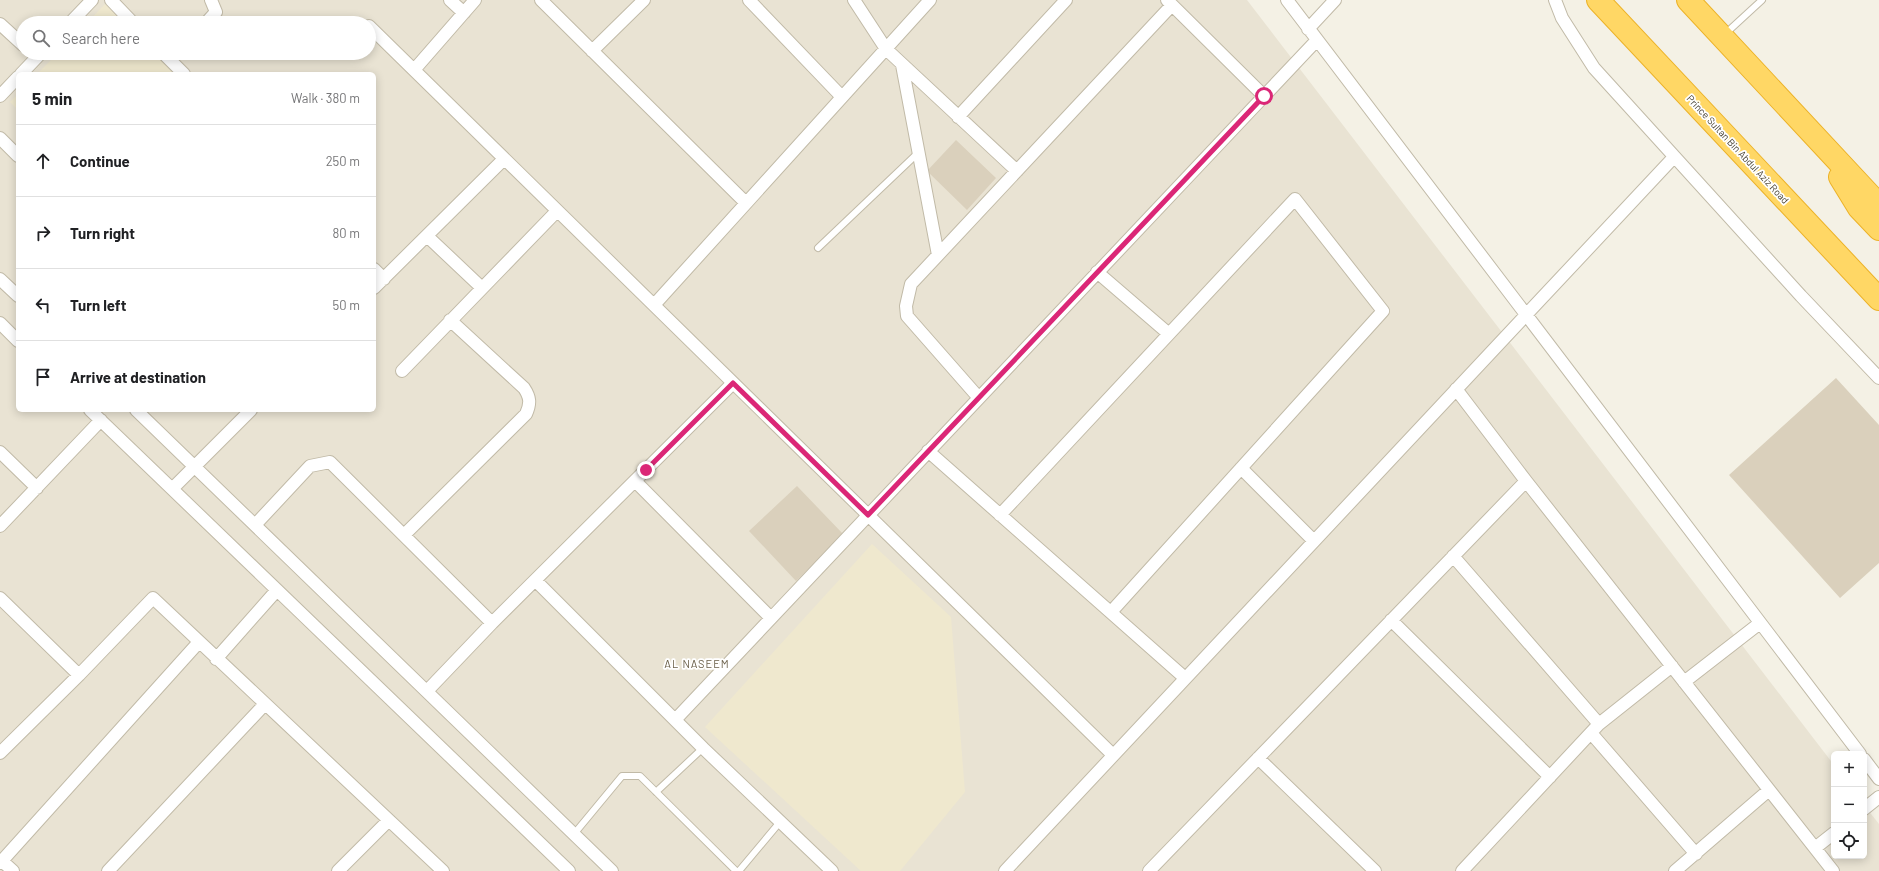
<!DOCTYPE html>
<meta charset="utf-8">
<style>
body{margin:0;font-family:Barlow,sans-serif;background:#f2f2f2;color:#202124}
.controls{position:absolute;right:12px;bottom:12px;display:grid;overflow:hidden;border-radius:6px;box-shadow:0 2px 10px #0003}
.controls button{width:36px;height:36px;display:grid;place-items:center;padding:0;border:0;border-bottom:1px solid #e0e0e0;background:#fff;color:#202124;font:20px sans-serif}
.stop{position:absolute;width:12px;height:12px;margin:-9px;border:3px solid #db2777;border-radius:50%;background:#fff}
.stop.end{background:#db2777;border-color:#fff;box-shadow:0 1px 4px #0008}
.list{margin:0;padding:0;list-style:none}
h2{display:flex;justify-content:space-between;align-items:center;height:52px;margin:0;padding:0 16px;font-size:17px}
h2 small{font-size:13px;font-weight:400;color:#757577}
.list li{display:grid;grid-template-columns:26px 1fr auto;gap:12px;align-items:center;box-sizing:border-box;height:72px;padding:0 16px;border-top:1px solid #e0e0e0}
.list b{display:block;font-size:15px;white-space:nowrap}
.list em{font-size:13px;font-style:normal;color:#757577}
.icon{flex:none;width:22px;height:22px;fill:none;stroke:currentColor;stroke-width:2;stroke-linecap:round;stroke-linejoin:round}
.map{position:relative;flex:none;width:1879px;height:871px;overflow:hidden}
.search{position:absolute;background:#fff;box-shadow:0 2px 10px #0003;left:16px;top:16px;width:360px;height:44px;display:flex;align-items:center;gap:10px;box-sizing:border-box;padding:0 14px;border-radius:22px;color:#757577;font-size:15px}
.panel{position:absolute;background:#fff;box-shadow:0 2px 10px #0003;left:16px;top:72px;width:360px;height:340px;border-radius:6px}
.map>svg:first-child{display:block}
</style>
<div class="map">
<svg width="1879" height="871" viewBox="0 0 1879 871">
<rect width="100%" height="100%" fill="#f4f1e5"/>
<path fill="#e9e3d3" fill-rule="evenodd" d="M 0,0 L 1247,0 L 1834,765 L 1834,856 L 1864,856 L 1864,805 L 1879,824 L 1879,871 L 0,871 ZM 23,23 L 369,23 L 369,53 L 23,53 ZM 18,74 L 374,74 L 374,410 L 18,410 Z"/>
<path fill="#efe8ce" d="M 105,4 L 124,23 L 87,23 Z
M 58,53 L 154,53 L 176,74 L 37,74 Z
M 18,94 L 18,110 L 10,102 Z
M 872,544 L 951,617 L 965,792 L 900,871 L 861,871 L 705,727 Z"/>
<path fill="#dad0bc" d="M 956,140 L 996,178 L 967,210 L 927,171 Z
M 1836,378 L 1879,425 L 1879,563 L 1840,598 L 1729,475 Z
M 797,486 L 844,535 L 796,581 L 749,531 Z"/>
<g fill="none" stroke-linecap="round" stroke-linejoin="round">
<g stroke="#c1baa7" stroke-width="8">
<path id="lane" d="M 1725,34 L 1762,0
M 818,248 L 919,152
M 656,792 L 703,748
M 574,834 L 622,776 L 640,776 L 736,871
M 739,871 L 780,822"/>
</g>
<g stroke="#c1baa7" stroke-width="14">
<path id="street" d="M 111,0 L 133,23
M 450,0 L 464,13
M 541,0 L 746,203
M 749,0 L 842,97
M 854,0 L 886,49 L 1017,171
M 1167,0 L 1264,96
M 1287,0 L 1860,754
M 1555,0 L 1562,18 L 1594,68 L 1801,296 L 1879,378
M 70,23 L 92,0
M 206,23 L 216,12 L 211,0
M 0,24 L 23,45
M 369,26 L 1113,755
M 1308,29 L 1335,0
M 592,51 L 644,0
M 163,53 L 184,74
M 902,65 L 938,255
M 414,70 L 475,0
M 21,74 L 41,53
M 0,96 L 18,77
M 958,117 L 1066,0
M 0,138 L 18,156
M 427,236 L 482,288
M 374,269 L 384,279
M 1097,272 L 1169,334
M 0,279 L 18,296
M 374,288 L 504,159
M 654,305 L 930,0
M 0,323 L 18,341
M 402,371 L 557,211
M 1456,389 L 1526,481 L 1833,871
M 979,398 L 907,316 L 906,306 L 911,284 L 1172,5
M 90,410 L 569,871
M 136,410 L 612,871
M 928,451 L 1185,678
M 0,452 L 37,488
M 1241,468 L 1314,541
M 635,481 L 771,618
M 172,489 L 251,410
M 1000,515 L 1295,199 L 1383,311 L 1111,612
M 255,525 L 310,466 L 330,462 L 492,623
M 0,526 L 101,420
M 404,535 L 526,414 C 531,403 530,397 524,388 L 450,320
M 1453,556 L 1599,724
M 536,581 L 703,748 L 832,871
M 0,598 L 79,675
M 1391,620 L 1550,777
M 216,659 L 277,590
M 1684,682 L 1760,623
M 427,691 L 492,623 L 733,383
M 675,720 L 1317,40
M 1591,733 L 1696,854
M 0,753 L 79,675 L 153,598 L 443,871
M 1258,758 L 1375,871
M 1864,759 L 1879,779
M 1864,809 L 1879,797
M 1815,848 L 1834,833
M 2,861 L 13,871
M 0,863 L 199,642
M 108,871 L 265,704
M 338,871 L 389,820
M 1005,871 L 1674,157
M 1149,871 L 1526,481
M 1462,871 L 1599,724 L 1672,666
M 1675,871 L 1769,790"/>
</g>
<g stroke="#ecb228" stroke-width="24">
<path id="highway" d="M 1598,0 L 1879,299
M 1688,0 L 1879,205
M 1840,177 L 1859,208 L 1879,229"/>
</g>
<use href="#lane" stroke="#fff" stroke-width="6"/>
<use href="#street" stroke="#fff" stroke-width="12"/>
<use href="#highway" stroke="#ffd765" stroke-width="22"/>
</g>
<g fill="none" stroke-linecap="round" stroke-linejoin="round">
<path stroke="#db2777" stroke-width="5" d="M 646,470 L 733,383 L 868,515 L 1264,96"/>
</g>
<g text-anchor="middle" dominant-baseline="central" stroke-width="3.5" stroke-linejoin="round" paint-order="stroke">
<g font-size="10" fill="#474134" stroke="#fff">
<text transform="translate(1738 149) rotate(47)">Prince Sultan Bin Abdul Aziz Road</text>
</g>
<g font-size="11" letter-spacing="1" fill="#6b604a" stroke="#fff">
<text x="697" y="663">AL NASEEM</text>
</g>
</g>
</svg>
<div class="controls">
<button>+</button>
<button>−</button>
<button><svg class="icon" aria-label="locate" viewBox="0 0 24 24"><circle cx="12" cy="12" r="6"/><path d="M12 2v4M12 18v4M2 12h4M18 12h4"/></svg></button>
</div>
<div class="stop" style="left:1264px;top:96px"></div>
<div class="stop end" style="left:646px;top:470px"></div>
<div class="search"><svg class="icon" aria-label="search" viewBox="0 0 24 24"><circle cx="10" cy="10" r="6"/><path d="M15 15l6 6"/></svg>Search here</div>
<section class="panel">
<h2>5 min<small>Walk · 380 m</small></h2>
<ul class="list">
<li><svg class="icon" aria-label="ahead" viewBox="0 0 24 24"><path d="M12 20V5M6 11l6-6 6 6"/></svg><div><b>Continue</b></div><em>250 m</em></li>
<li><svg class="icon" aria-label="right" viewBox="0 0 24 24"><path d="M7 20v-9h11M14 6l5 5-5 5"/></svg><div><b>Turn right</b></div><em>80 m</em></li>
<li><svg class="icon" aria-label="left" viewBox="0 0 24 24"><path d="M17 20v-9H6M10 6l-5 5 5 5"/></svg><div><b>Turn left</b></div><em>50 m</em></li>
<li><svg class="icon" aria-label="arrive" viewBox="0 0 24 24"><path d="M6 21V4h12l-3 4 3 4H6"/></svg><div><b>Arrive at destination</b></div></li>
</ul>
</section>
</div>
